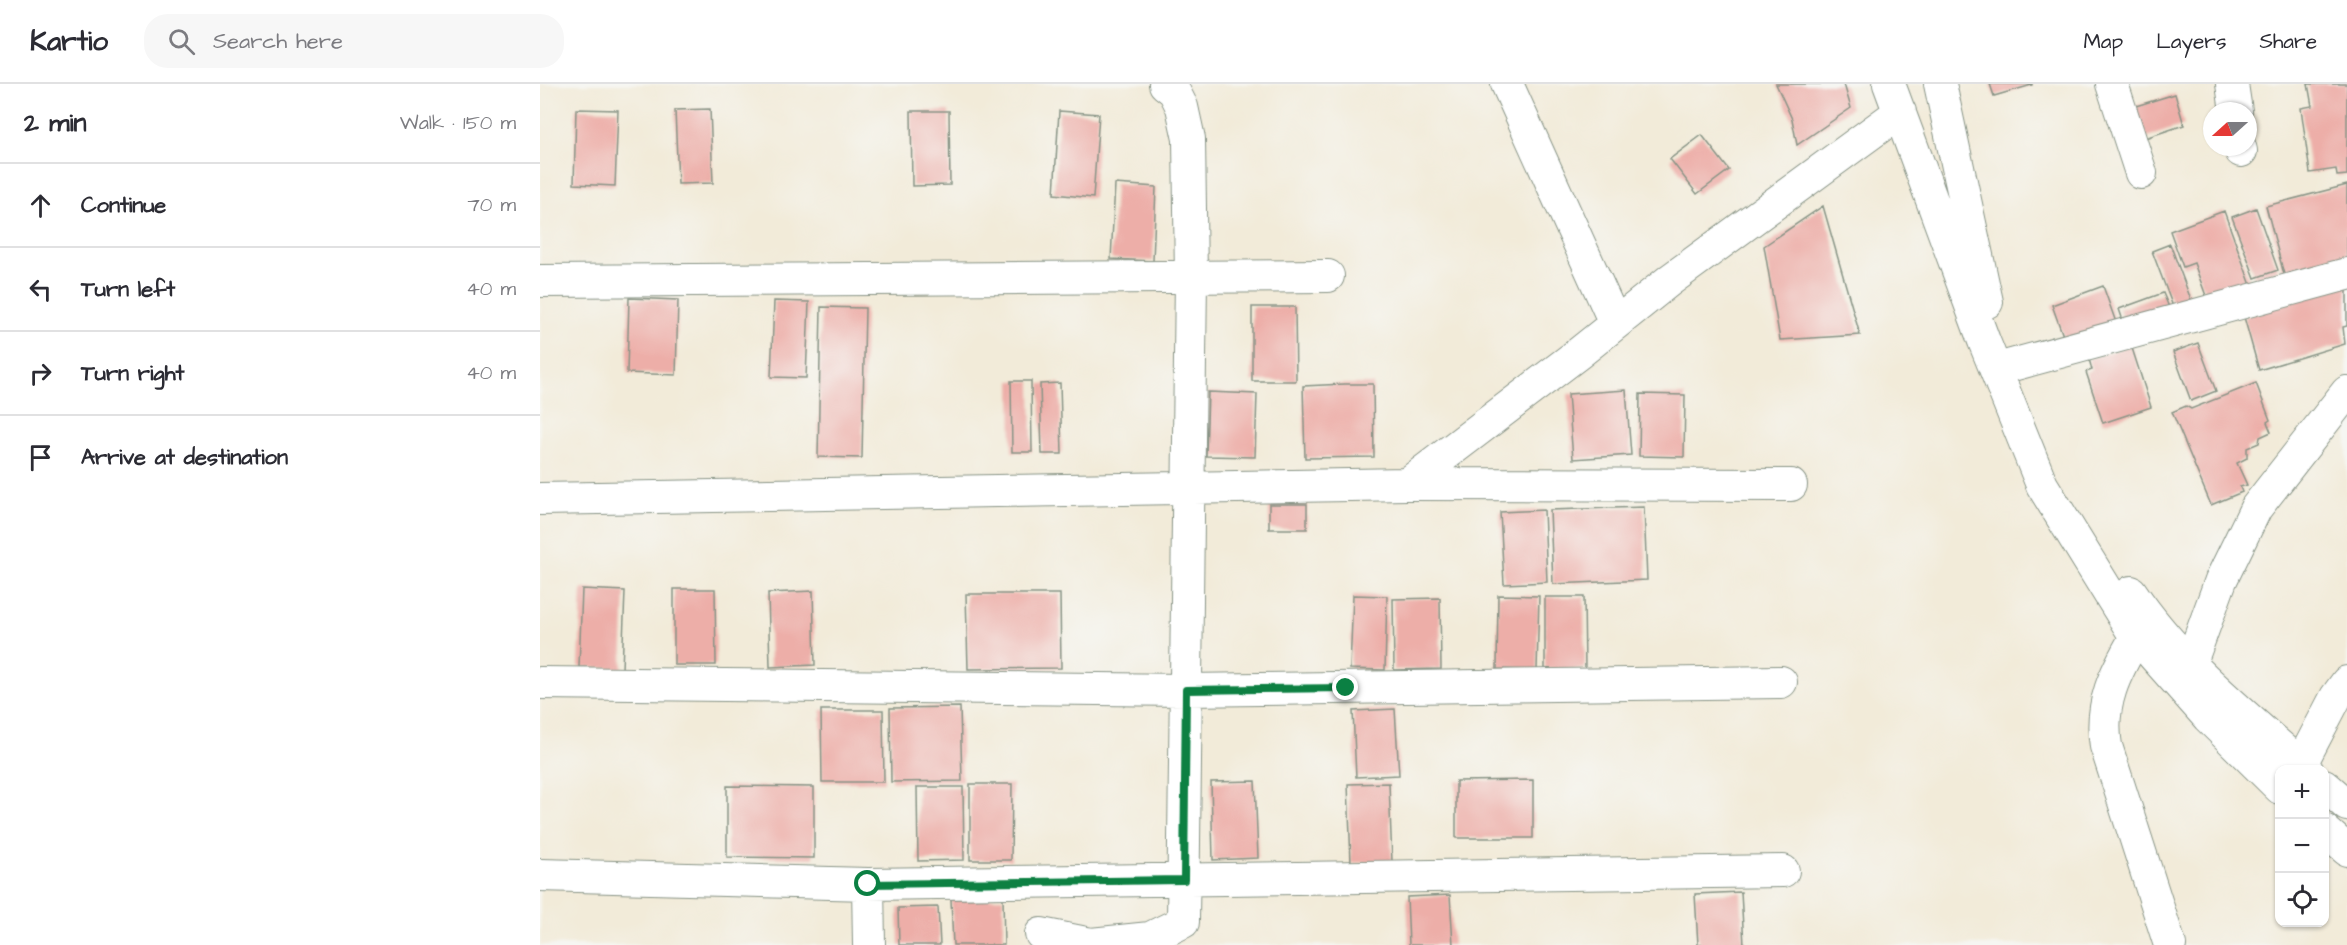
<!DOCTYPE html>
<meta charset="utf-8">
<style>
body{margin:0;font-family:"Architects Daughter",sans-serif;background:#f7f7f7;color:#2b2b33}
.controls{position:absolute;right:18px;bottom:18px;display:grid;overflow:hidden;border-radius:12px;box-shadow:0 2px 4px #0004}
.controls button{width:54px;height:54px;display:grid;place-items:center;padding:0;border:0;border-bottom:2px solid #e1e1e2;background:#fff;color:#2b2b33;font:30px sans-serif}
.compass{position:absolute;left:1663px;top:18px;width:54px;height:54px;border-radius:50%;background:#fff;box-shadow:0 2px 4px #0004;rotate:249deg}
.stop{position:absolute;width:18px;height:18px;margin:-14px;border:4px solid #0b8043;border-radius:50%;background:#fff}
.stop.end{background:#0b8043;border-color:#fff;box-shadow:0 2px 6px #0008}
.list{margin:0;padding:0;list-style:none}
h2{display:flex;justify-content:space-between;align-items:center;height:78px;margin:0;padding:0 24px;font-size:26px}
h2 small{font-size:20px;font-weight:400;color:#7c7c81}
.list li{display:grid;grid-template-columns:39px 1fr auto;gap:18px;align-items:center;box-sizing:border-box;height:84px;padding:0 24px;border-top:2px solid #e1e1e2}
.list b{display:block;font-size:22px;white-space:nowrap}
.list em{font-size:20px;font-style:normal;color:#7c7c81}
.icon{flex:none;width:33px;height:33px;fill:none;stroke:currentColor;stroke-width:2;stroke-linecap:round;stroke-linejoin:round}
.map{position:relative;flex:none;width:1807px;height:861px;overflow:hidden}
header{display:flex;align-items:center;gap:36px;box-sizing:border-box;height:84px;padding:0 30px;background:#fff;border-bottom:2px solid #e1e1e2}
header strong{font-size:28px}
nav{display:flex;gap:33px;margin-inline-start:auto;font-size:21px}
.search{width:420px;height:54px;background:#f7f7f7;display:flex;align-items:center;gap:15px;box-sizing:border-box;padding:0 21px;border-radius:24px;color:#7c7c81;font-size:22px}
main{display:flex}
aside{flex:1;background:#fff}
.map>svg:first-child{display:block}
</style>
<header>
<strong>Kartio</strong>
<div class="search"><svg class="icon" aria-label="search" viewBox="0 0 24 24"><circle cx="10" cy="10" r="6"/><path d="M15 15l6 6"/></svg>Search here</div>
<nav><a>Map</a><a>Layers</a><a>Share</a></nav>
</header>
<main>
<aside>
<h2>2 min<small>Walk · 150 m</small></h2>
<ul class="list">
<li><svg class="icon" aria-label="ahead" viewBox="0 0 24 24"><path d="M12 20V5M6 11l6-6 6 6"/></svg><div><b>Continue</b></div><em>70 m</em></li>
<li><svg class="icon" aria-label="left" viewBox="0 0 24 24"><path d="M17 20v-9H6M10 6l-5 5 5 5"/></svg><div><b>Turn left</b></div><em>40 m</em></li>
<li><svg class="icon" aria-label="right" viewBox="0 0 24 24"><path d="M7 20v-9h11M14 6l5 5-5 5"/></svg><div><b>Turn right</b></div><em>40 m</em></li>
<li><svg class="icon" aria-label="arrive" viewBox="0 0 24 24"><path d="M6 21V4h12l-3 4 3 4H6"/></svg><div><b>Arrive at destination</b></div></li>
</ul>
</aside>
<div class="map">
<svg width="1807" height="861" viewBox="0 0 1807 861">
<rect width="100%" height="100%" fill="#f6f6f2"/>
<filter id="ink" filterUnits="userSpaceOnUse"><feTurbulence type="fractalNoise" baseFrequency=".0167" numOctaves="2"/><feDisplacementMap in="SourceGraphic" scale="12" xChannelSelector="R" yChannelSelector="G"/><feConvolveMatrix kernelMatrix="1 2 1 2 8 2 1 2 1" color-interpolation-filters="sRGB"/></filter>
<filter id="wash" filterUnits="userSpaceOnUse"><feTurbulence type="fractalNoise" baseFrequency=".008" numOctaves="4" result="noise"/><feDisplacementMap in="SourceGraphic" scale="24" xChannelSelector="R" yChannelSelector="G"/><feGaussianBlur stdDeviation="1.35" result="paint"/><feColorMatrix in="noise" values="0 0 0 0 0 0 0 0 0 0 0 0 0 0 0 0 0 1.4 0 .05"/><feComposite in="paint" operator="in"/></filter>
<g filter="url(#wash)">
<rect width="100%" height="100%" fill="#f2ebd9"/>
<g id="blocks">
<path fill="#edaea8" d="M 1236,0 L 1304,0 L 1311,24 L 1257,61 L 1252,35 Z
M 1450,0 L 1492,0 L 1492,1 L 1454,12 Z
M 1768,0 L 1807,0 L 1807,91 L 1797,92 L 1796,85 L 1770,89 L 1761,24 L 1772,22 Z
M 1635,10 L 1644,41 L 1596,57 L 1586,25 Z
M 36,25 L 78,26 L 75,102 L 34,100 Z
M 170,25 L 173,99 L 138,100 L 135,26 Z
M 371,27 L 409,27 L 410,101 L 372,102 Z
M 519,27 L 559,30 L 553,114 L 514,110 Z
M 1162,51 L 1189,86 L 1157,110 L 1130,75 Z
M 575,100 L 616,103 L 613,177 L 571,175 Z
M 1807,101 L 1807,182 L 1746,198 L 1726,122 Z
M 1283,122 L 1320,251 L 1240,256 L 1224,162 Z
M 1716,124 L 1738,186 L 1715,194 L 1692,133 Z
M 1684,127 L 1712,204 L 1669,220 L 1654,179 L 1643,183 L 1630,147 Z
M 1630,160 L 1653,221 L 1635,228 L 1612,167 Z
M 1807,199 L 1807,242 L 1803,243 L 1805,260 L 1719,286 L 1704,233 Z
M 1563,202 L 1578,244 L 1527,263 L 1512,221 Z
M 1623,209 L 1631,228 L 1586,245 L 1579,225 Z
M 89,214 L 138,216 L 136,291 L 87,289 Z
M 234,217 L 269,218 L 266,294 L 231,293 Z
M 281,223 L 325,224 L 322,374 L 278,373 Z
M 712,223 L 755,223 L 756,297 L 712,297 Z
M 1658,259 L 1676,307 L 1651,317 L 1633,268 Z
M 1591,261 L 1611,323 L 1563,339 L 1546,288 L 1552,286 L 1549,275 Z
M 471,297 L 491,297 L 492,368 L 472,368 Z
M 520,299 L 522,370 L 502,370 L 500,300 Z
M 1716,299 L 1730,336 L 1727,338 L 1731,348 L 1720,353 L 1719,359 L 1707,364 L 1707,374 L 1697,379 L 1707,401 L 1700,403 L 1702,408 L 1671,421 L 1632,328 L 1646,322 L 1651,325 Z
M 805,300 L 833,300 L 834,373 L 765,374 L 763,302 Z
M 1086,306 L 1091,371 L 1033,375 L 1028,310 Z
M 668,308 L 717,310 L 715,373 L 666,372 Z
M 1100,310 L 1145,311 L 1144,373 L 1099,372 Z
M 729,420 L 767,420 L 767,445 L 729,445 Z
M 1104,423 L 1107,496 L 1013,500 L 1010,426 Z
M 1004,426 L 1007,498 L 964,500 L 960,428 Z
M 42,505 L 85,507 L 82,585 L 39,583 Z
M 134,505 L 175,505 L 176,581 L 134,581 Z
M 273,507 L 275,581 L 230,583 L 228,509 Z
M 426,510 L 520,510 L 521,584 L 428,585 Z
M 813,511 L 847,512 L 845,586 L 810,585 Z
M 958,511 L 999,512 L 997,586 L 957,585 Z
M 1005,513 L 1044,513 L 1045,585 L 1005,585 Z
M 900,514 L 901,585 L 854,586 L 853,515 Z
M 420,623 L 422,697 L 351,698 L 350,624 Z
M 855,625 L 859,691 L 816,693 L 813,627 Z
M 281,626 L 343,626 L 344,698 L 282,698 Z
M 993,696 L 993,754 L 916,754 L 916,697 Z
M 715,697 L 718,774 L 673,776 L 671,698 Z
M 849,699 L 852,778 L 811,779 L 808,700 Z
M 430,700 L 472,700 L 471,776 L 430,776 Z
M 187,702 L 274,703 L 274,774 L 187,773 Z
M 377,703 L 423,703 L 424,776 L 378,777 Z
M 1201,808 L 1204,861 L 1158,861 L 1155,810 Z
M 910,811 L 913,861 L 869,861 L 867,813 Z
M 463,814 L 464,861 L 413,861 L 411,815 Z
M 398,823 L 400,861 L 359,861 L 358,824 Z"/>
</g>
</g>
<g filter="url(#ink)">
<use href="#blocks" fill-opacity="0" stroke="#889486" stroke-width="1.5"/>
<g fill="none" stroke-linecap="round" stroke-linejoin="round">
<g stroke="#889486" stroke-width="34">
<path id="minor" d="M 967,0 L 1075,239
M 1349,0 L 1444,257 L 1502,401 L 1596,553 C 1575,589 1559,620 1566,662 L 1630,861
M 1400,0 L 1447,218
M 1572,0 L 1601,89
M 1692,0 L 1696,27
M 1700,63 L 1701,67
M 0,197 L 788,192
M 1461,284 L 1807,190
M 867,400 L 1039,269 L 1130,196 L 1360,28
M 0,415 L 867,400 L 1251,401
M 1591,508 C 1638,578 1704,630 1767,686
M 1613,571 L 1668,633 L 1740,704
M 1650,581 L 1681,496 L 1716,424 L 1807,308
M 0,599 L 646,606 L 1241,598
M 1761,680 L 1796,613 L 1807,598
M 1784,701 L 1807,721
M 1784,746 L 1807,766
M 0,791 L 328,800
M 501,850 L 551,860 L 610,854 L 643,838 L 651,194 L 649,55 L 642,23 L 634,7 L 625,0
M 329,861 L 328,800 L 1243,787"/>
</g>
<use href="#minor" stroke="#fff" stroke-width="32"/>
</g>
</g>
<g fill="none" stroke-linecap="round" stroke-linejoin="round" filter="url(#ink)">
<path stroke="#0b8043" stroke-width="8" d="M 328,800 L 644,796 L 646,606 L 806,604"/>
</g>
</svg>
<div class="controls">
<button>+</button>
<button>−</button>
<button><svg class="icon" aria-label="locate" viewBox="0 0 24 24"><circle cx="12" cy="12" r="6"/><path d="M12 2v4M12 18v4M2 12h4M18 12h4"/></svg></button>
</div>
<svg class="compass" viewBox="-18 -18 36 36"><path d="M0-13l5 13h-10z" fill="#e53935"/><path d="M0 13l5-13h-10z" fill="#7c7c81"/></svg>
<div class="stop" style="left:328px;top:800px"></div>
<div class="stop end" style="left:806px;top:604px"></div>
</div>
</main>
